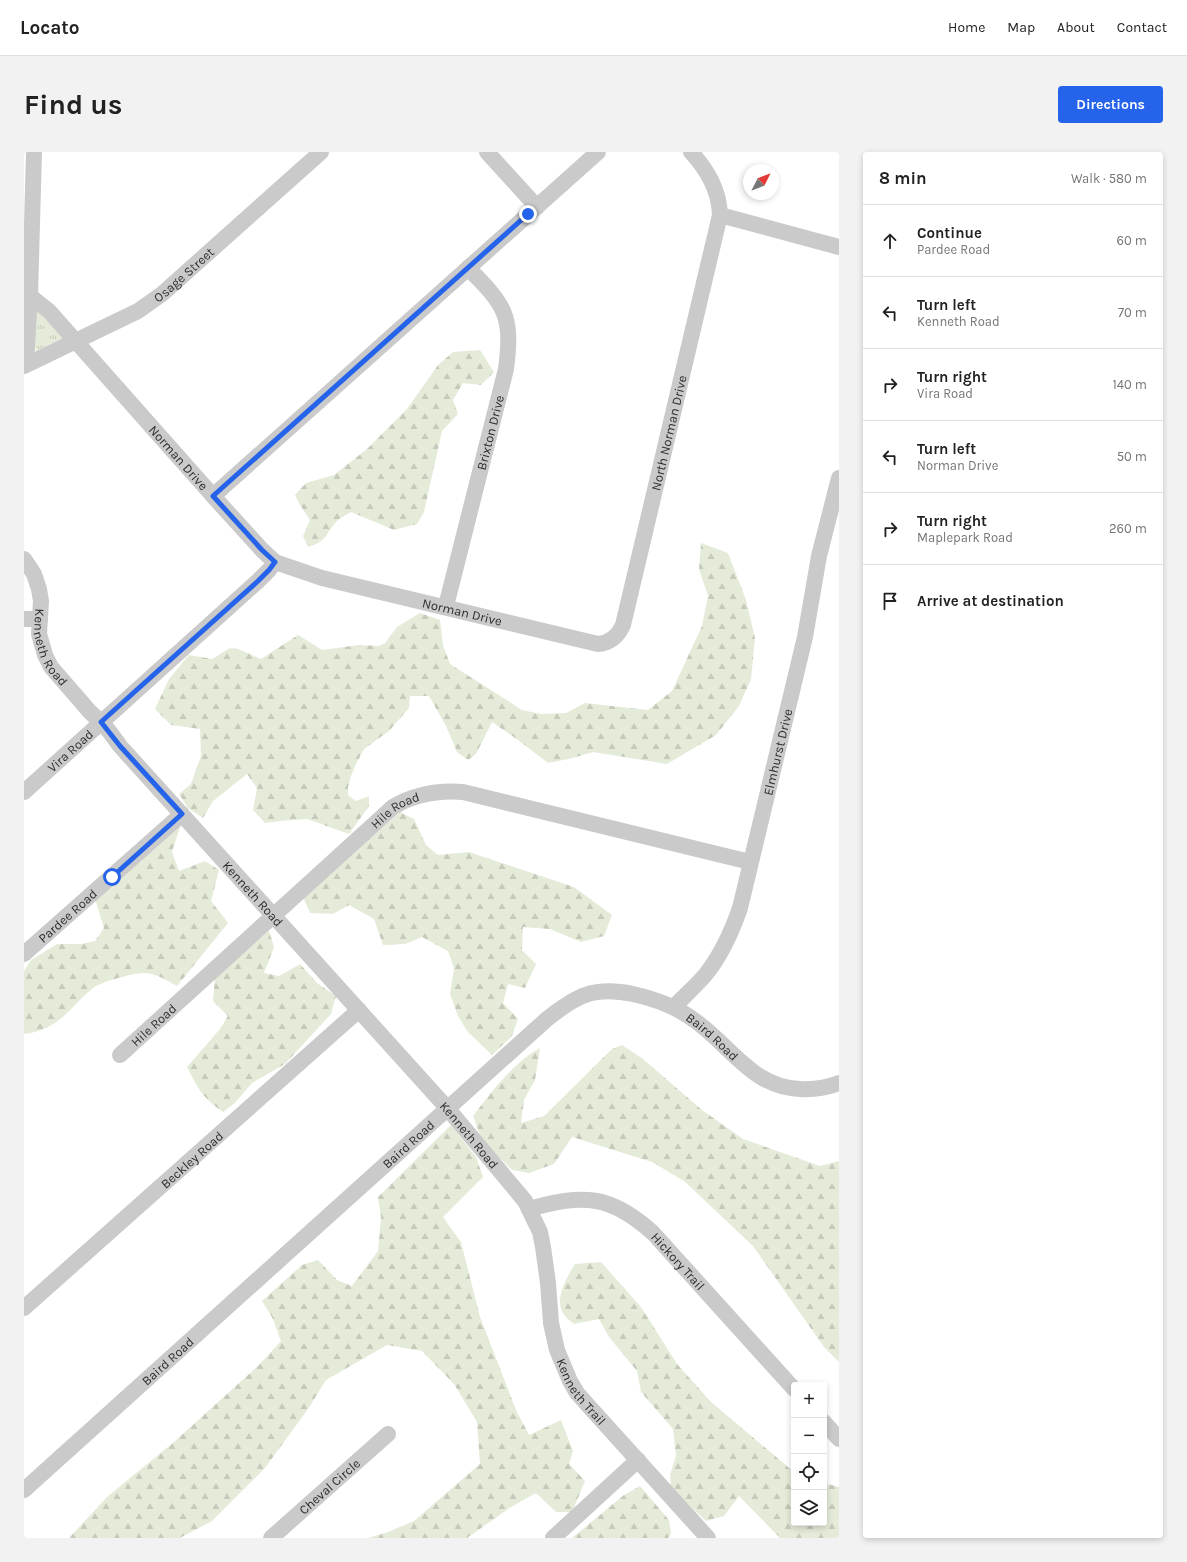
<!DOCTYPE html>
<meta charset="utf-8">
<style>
body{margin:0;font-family:Karla,sans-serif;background:#f2f2f2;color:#222}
.controls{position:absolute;right:12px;bottom:12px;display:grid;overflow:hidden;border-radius:4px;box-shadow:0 2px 6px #0003}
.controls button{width:36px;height:36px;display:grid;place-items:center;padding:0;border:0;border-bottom:1px solid #e0e0e0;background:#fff;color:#222;font:20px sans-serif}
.compass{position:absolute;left:719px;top:12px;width:36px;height:36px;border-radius:50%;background:#fff;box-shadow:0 2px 6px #0003;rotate:48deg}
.stop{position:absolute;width:12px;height:12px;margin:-9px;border:3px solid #2563eb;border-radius:50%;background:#fff}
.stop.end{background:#2563eb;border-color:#fff;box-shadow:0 1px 4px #0008}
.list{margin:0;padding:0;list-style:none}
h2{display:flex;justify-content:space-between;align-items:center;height:52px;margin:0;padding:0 16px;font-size:17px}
h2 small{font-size:13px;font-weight:400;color:#767676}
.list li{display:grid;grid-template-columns:26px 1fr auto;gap:12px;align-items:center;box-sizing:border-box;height:72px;padding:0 16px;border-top:1px solid #e0e0e0}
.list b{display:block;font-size:15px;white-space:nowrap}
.list p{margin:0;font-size:13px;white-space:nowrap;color:#767676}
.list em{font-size:13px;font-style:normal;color:#767676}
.icon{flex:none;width:22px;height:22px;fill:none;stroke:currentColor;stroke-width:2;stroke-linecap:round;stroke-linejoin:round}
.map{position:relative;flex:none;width:815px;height:1386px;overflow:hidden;border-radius:4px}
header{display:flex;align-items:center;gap:24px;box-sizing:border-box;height:56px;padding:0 20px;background:#fff;border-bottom:1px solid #e0e0e0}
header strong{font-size:19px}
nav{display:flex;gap:22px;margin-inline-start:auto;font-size:14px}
.intro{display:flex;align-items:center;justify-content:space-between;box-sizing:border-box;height:96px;padding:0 24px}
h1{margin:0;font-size:28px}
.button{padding:10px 18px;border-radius:4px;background:#2563eb;color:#fff;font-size:14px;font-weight:700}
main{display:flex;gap:24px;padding:0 24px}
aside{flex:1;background:#fff;border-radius:4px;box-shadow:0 2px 6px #0003}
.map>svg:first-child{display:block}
</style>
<header>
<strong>Locato</strong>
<nav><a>Home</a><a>Map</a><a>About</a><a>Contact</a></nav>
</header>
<div class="intro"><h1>Find us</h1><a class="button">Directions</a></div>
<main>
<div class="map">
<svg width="815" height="1386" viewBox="0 0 815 1386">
<defs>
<pattern id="grass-tufts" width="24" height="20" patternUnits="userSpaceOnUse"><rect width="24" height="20" fill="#e5ebd9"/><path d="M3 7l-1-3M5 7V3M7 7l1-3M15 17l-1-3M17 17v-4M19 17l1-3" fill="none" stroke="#c5cabb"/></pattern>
<pattern id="forest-firs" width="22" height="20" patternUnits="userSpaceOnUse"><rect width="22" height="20" fill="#e5ebd9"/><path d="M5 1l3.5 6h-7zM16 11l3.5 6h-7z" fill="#c5cabb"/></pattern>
</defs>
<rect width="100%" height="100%" fill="#fff"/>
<path fill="url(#grass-tufts)" d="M 13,158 L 40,186 L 12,199 L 11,196 Z"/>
<path fill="url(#forest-firs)" d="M 456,198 L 470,220 L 457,233 L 439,231 L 429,248 L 434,262 L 418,279 L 400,360 L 393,372 L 370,378 L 327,360 C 322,363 316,366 313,369 C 301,382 304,389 284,395 L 279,384 L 286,368 L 276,353 L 271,343 L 282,331 L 310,323 L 343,297 L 383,257 L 414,213 L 429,200 Z
M 677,391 L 704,401 L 722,448 L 731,486 L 727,527 L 715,554 L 692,583 L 643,612 L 569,600 L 549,606 L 524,611 L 494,588 L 468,570 L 452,602 L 444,608 L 433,600 L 422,574 L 405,544 L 386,544 L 385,556 L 365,579 L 340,597 L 332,612 L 327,624 L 324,635 L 324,643 L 332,649 L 345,644 L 345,654 L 325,682 L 283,667 L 256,669 L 241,671 L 229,658 L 233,636 L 223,622 L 189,649 L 179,666 L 164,656 L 155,642 L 167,632 L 177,604 L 176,577 L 147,573 L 131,557 L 145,527 L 165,503 L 188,507 L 206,496 L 214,497 L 237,507 L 274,483 L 298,498 L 335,493 L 355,494 L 361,491 L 373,475 L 396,461 L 416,468 L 419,493 L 426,512 L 498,558 L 517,562 L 542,561 L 561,551 L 624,558 L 648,539 L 678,474 L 684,444 L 675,417 Z
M 376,660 L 390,667 L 402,693 L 414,703 L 445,700 L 550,735 L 588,763 L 580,784 L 557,790 L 526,777 L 499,775 L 498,798 L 512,812 L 501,836 L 484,832 L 479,851 L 494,867 L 488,884 L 468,903 L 443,879 L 434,864 L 426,842 L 430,816 L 424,799 L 398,785 L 381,792 L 359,793 L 350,767 L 325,753 L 309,762 L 286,761 L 279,745 Z
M 157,672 L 148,700 L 155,719 L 181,709 L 195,718 L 187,749 L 204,771 L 153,834 C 142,828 132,821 119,821 C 110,821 76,830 69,836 C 45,856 35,878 0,882 L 0,819 L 7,808 L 33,792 L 57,792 L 71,789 L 80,776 L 71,747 Z
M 245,779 L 250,795 L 240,821 L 255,824 L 276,812 L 293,831 L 312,844 L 307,862 L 261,912 L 228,931 L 211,951 L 199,960 C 177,944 175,938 163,915 L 196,877 L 204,864 L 189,849 L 191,825 Z
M 598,893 L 619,907 L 678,958 L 719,987 L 796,1014 L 815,1009 L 815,1210 L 800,1195 L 729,1094 L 660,1029 L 628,1010 L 548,985 L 530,1012 L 505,1021 L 488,1018 L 458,989 L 449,964 C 467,940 489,911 516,896 L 511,928 L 500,948 L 497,971 L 520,964 L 588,897 Z
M 427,973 L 452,1005 L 459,1025 L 419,1065 L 437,1090 L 456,1165 L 492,1258 L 505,1283 L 537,1268 L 549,1299 L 545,1312 L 561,1329 L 548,1360 L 532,1360 L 512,1341 L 487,1355 L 443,1386 L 344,1386 L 364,1380 L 390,1369 L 456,1312 L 453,1270 L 430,1232 L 398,1199 L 363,1193 L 302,1228 L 284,1257 L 241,1316 L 188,1369 L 156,1386 L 45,1386 L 83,1345 L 150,1290 L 236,1212 L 257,1189 L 248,1165 L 238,1149 L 278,1113 L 294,1108 L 313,1128 L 328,1134 L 354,1099 L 357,1065 L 354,1045 Z
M 577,1110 L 617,1155 L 653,1212 L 687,1250 L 770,1320 L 770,1371 L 800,1371 L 800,1331 L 815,1335 L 815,1386 L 756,1386 L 715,1344 L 700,1364 L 682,1369 L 647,1336 L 646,1323 L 652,1304 L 649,1277 L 617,1240 L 613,1219 L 585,1185 L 575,1167 L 550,1172 C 547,1169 543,1167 540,1163 C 529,1148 543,1125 551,1112 Z
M 616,1334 L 645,1368 L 647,1382 L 644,1386 L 548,1386 L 600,1343 Z"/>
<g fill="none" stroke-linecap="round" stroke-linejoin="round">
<g stroke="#cacaca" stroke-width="16">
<path id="s1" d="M 10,0 L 6,144 L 25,159 L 189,344 L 238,398 L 251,410 L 298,426 L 574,492 C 586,491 594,484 599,473 L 696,63 C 695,38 684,19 667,0"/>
<path d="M 463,0 L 513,55"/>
<path d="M 696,63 L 815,95"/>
<path d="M 2,213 L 6,144"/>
<path id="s2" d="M 0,214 L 114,159 L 138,142 L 297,0"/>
<path d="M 189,344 L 574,0"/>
<path id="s3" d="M 0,407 L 10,422 L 15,437 L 17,449 L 15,482 L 21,503 L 27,515 L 66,560 L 77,570 L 85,579 L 96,594 L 424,957 L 501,1049 L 516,1080 L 519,1095 L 524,1131 L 527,1171 L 533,1198 L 546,1229 L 553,1241 L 570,1260 L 684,1386"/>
<path id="s4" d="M 422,454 L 482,217 C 489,163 481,153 444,116"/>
<path d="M 0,467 L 16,467"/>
<path id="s5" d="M 0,640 L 234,429 L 245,418 L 251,410"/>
<path id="s6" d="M 0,802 L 158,662"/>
<path id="s7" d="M 650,855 C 660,844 672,834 682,822 C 698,802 708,779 716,756 L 781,485 L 795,404 L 815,326"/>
<path id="s8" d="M 96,903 L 369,655 C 391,642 413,638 439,640 L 726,710"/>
<path id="s9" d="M 505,1057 C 559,1042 586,1042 629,1081 L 770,1237"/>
<path id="s10" d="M 0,1156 C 112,1057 224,958 335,858"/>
<path d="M 800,1270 L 815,1287"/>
<path id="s11" d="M 0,1338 L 523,867 C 553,843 570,834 609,842 C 631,847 652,854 670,868 C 706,893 729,936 776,937 C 790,938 802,936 815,931"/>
<path id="s12" d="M 247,1386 L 364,1282"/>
<path d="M 529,1386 L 614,1308"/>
</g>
</g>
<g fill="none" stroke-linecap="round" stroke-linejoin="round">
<path stroke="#2563eb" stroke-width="5" d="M 88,725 L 158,662 L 96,594 L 77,570 L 234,429 L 245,418 L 251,410 L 238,398 L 189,344 L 504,62"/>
</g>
<g text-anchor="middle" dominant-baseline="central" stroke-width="4" stroke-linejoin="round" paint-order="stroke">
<g font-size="13" fill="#2d2d2d" stroke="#fff">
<text stroke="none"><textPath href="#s2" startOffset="185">Osage Street</textPath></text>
<text stroke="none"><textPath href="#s4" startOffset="179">Brixton Drive</textPath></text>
<text stroke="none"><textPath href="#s1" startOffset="1070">North Norman Drive</textPath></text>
<text stroke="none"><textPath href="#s1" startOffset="364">Norman Drive</textPath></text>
<text stroke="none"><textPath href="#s1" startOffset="700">Norman Drive</textPath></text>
<text stroke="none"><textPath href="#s3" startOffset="95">Kenneth Road</textPath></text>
<text stroke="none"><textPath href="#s5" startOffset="62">Vira Road</textPath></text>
<text stroke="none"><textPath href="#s7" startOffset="281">Elmhurst Drive</textPath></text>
<text stroke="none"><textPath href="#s8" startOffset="369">Hile Road</textPath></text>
<text stroke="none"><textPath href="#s3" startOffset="418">Kenneth Road</textPath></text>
<text stroke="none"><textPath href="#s6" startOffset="58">Pardee Road</textPath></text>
<text stroke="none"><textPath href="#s8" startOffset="45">Hile Road</textPath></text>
<text stroke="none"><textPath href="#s11" startOffset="889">Baird Road</textPath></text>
<text stroke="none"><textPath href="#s3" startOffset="742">Kenneth Road</textPath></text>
<text stroke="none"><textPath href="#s11" startOffset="517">Baird Road</textPath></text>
<text stroke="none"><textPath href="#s10" startOffset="224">Beckley Road</textPath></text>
<text stroke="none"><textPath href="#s9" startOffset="172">Hickory Trail</textPath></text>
<text stroke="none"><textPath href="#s11" startOffset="193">Baird Road</textPath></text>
<text stroke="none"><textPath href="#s3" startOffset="1031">Kenneth Trail</textPath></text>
<text stroke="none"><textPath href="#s12" startOffset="78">Cheval Circle</textPath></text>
</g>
</g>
</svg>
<div class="controls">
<button>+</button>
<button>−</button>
<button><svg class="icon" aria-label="locate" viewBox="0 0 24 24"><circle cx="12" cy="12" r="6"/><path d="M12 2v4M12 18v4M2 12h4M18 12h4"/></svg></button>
<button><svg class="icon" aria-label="layers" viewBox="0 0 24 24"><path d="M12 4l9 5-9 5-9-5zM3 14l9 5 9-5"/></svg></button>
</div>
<svg class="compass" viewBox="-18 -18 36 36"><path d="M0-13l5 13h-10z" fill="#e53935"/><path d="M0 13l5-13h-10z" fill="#767676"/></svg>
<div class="stop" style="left:88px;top:725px"></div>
<div class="stop end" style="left:504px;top:62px"></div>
</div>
<aside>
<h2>8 min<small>Walk · 580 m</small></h2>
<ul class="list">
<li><svg class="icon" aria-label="ahead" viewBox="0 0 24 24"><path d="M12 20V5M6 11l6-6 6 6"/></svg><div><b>Continue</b><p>Pardee Road</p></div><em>60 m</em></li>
<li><svg class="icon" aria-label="left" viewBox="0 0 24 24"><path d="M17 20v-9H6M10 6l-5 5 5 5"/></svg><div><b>Turn left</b><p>Kenneth Road</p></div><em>70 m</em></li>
<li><svg class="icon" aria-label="right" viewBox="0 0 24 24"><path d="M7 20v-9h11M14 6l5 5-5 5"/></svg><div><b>Turn right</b><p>Vira Road</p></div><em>140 m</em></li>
<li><svg class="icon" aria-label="left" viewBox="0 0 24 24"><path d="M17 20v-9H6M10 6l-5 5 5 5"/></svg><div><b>Turn left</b><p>Norman Drive</p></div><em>50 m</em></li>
<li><svg class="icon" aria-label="right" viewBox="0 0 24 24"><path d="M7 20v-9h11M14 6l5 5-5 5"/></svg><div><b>Turn right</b><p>Maplepark Road</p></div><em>260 m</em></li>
<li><svg class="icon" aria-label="arrive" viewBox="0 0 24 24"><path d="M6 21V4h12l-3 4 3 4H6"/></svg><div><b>Arrive at destination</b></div></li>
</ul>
</aside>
</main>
